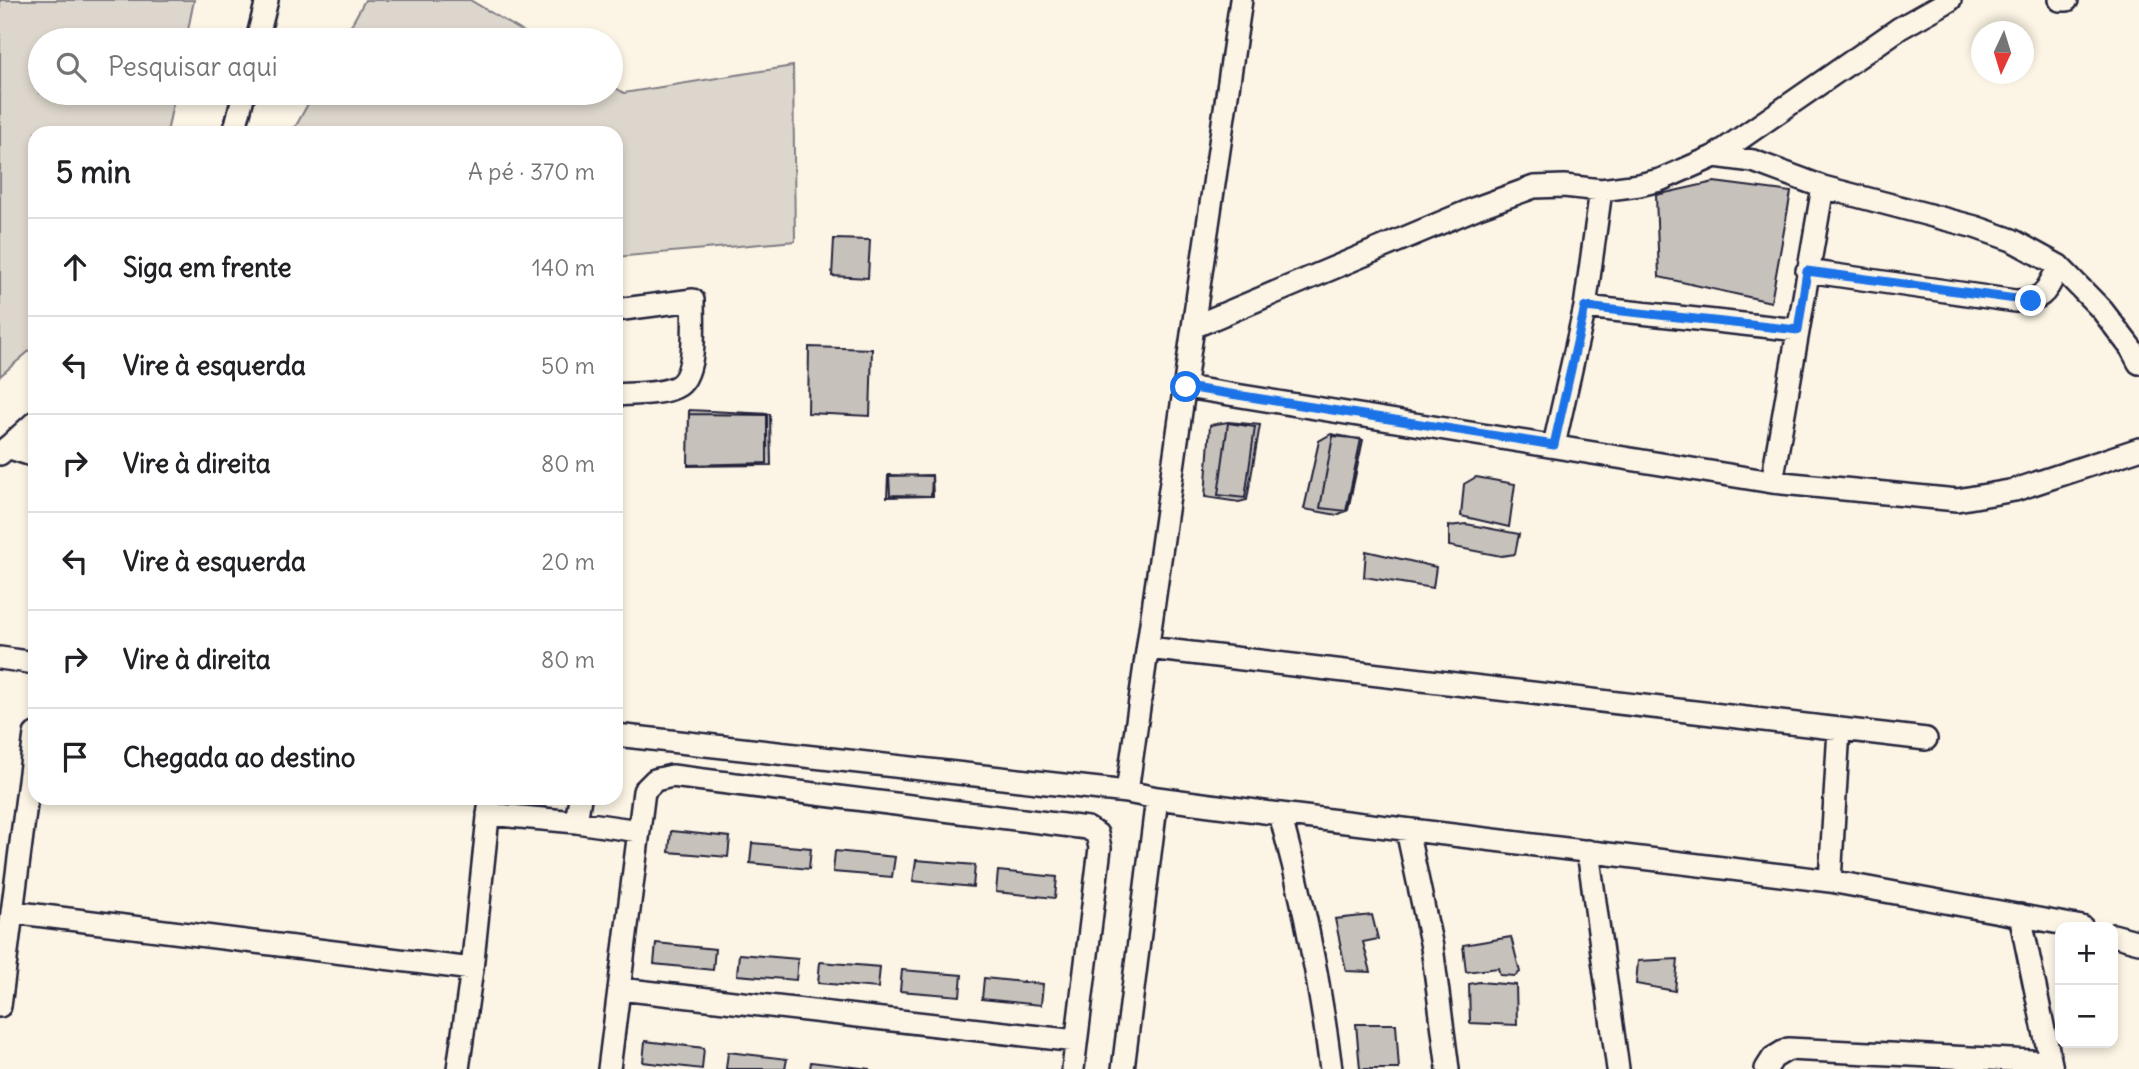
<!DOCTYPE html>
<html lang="pt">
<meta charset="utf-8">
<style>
body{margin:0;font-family:Delius,sans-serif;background:#f2f2f2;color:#202124}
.controls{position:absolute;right:21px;bottom:21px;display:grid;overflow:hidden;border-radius:14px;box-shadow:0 4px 10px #0003}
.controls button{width:63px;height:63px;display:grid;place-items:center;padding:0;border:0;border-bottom:2px solid #e0e0e0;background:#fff;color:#202124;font:35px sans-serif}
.compass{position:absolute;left:1971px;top:21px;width:63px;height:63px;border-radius:50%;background:#fff;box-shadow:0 4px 10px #0003;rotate:184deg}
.stop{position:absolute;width:21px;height:21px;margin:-16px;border:5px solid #1a73e8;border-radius:50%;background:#fff}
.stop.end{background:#1a73e8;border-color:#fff;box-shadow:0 2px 7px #0008}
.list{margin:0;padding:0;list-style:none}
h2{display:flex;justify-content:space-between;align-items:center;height:91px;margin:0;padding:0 28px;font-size:30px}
h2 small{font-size:23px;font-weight:400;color:#757577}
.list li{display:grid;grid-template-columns:46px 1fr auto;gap:21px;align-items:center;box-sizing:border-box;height:98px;padding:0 28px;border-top:2px solid #e0e0e0}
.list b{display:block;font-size:26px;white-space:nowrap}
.list em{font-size:23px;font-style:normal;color:#757577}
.icon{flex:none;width:38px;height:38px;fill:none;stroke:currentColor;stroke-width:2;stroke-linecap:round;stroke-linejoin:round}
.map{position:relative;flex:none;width:2139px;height:1069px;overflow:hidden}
.search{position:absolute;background:#fff;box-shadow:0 4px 10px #0003;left:28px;top:28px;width:595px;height:77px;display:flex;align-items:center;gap:18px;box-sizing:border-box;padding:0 24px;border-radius:38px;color:#757577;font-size:26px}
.panel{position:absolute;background:#fff;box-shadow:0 4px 10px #0003;left:28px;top:126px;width:595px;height:679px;border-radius:21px}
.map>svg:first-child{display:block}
</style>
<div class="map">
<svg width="2139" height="1069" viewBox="0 0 2139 1069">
<rect width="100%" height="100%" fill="#fcf5e5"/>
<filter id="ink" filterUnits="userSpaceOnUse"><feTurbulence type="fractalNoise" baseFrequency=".0143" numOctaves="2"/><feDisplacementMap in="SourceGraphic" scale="14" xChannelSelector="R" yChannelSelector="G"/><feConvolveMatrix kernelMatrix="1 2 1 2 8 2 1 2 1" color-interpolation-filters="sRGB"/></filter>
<g filter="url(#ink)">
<path fill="#dcd6cc" stroke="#7f7c84" stroke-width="2" d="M 0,0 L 194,0 L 186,40 L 40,40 L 40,93 L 175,93 L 167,133 L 35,133 L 35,346 L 0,376 Z
M 365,0 L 470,0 L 537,40 L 343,40 Z
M 793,66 L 795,241 L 616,257 L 616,133 L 292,133 L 314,93 L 611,93 L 611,85 L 624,93 Z"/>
<path fill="#c6c1bb" stroke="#22223b" stroke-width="2" d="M 1714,182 L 1791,192 L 1771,302 L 1659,277 L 1656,195 Z
M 834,239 L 870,240 L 868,278 L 832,276 Z
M 809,347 L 872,349 L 870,416 L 808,413 Z
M 689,410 L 770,414 L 771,465 L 688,466 Z
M 689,414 L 767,415 L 767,463 L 688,465 Z
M 1228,422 L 1260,425 L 1247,500 L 1239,502 L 1205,497 L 1210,425 Z
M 1228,423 L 1255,427 L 1245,498 L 1218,495 Z
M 1331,434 L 1363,440 L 1348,510 L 1337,515 L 1304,509 L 1319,441 Z
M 1333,436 L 1361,439 L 1346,511 L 1320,508 Z
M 889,475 L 932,476 L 931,496 L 890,495 Z
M 932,475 L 933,496 L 887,497 L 888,476 Z
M 1476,477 L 1515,484 L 1509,527 L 1461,516 L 1464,484 Z
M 1466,524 L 1519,534 L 1515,554 L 1501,556 L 1449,546 L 1449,526 Z
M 1366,551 L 1436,567 L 1433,588 L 1364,577 Z
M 671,831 L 730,837 L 728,857 L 669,852 Z
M 752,843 L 811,848 L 809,869 L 750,863 Z
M 835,851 L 895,857 L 892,877 L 833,872 Z
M 916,860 L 975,865 L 973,887 L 913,881 Z
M 998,871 L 1057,877 L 1055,898 L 996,892 Z
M 1372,915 L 1378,939 L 1363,942 L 1371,972 L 1346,971 L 1335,919 Z
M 1511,937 L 1520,972 L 1515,976 L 1500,975 L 1498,968 L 1466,972 L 1463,945 Z
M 656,943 L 715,949 L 713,970 L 654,964 Z
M 739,954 L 798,959 L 796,980 L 737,975 Z
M 1678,959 L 1675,991 L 1636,984 L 1638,961 Z
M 820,962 L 880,967 L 878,988 L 818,983 Z
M 902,970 L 962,975 L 960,996 L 900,991 Z
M 984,978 L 1043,984 L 1041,1005 L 982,999 Z
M 1479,982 L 1516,985 L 1517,1025 L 1470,1023 L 1469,984 Z
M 1356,1024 L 1396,1024 L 1399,1069 L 1360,1069 Z
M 645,1041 L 704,1048 L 702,1069 L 643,1062 Z
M 728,1052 L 787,1059 L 785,1069 L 726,1069 Z
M 811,1062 L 870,1069 L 810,1069 Z"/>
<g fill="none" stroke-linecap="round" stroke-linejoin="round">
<g stroke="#22223b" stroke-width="26">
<path id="minor" d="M 2060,0 L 2067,0
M 257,40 L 267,0
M 234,133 L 244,93
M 1715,156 L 1753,161 L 1823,187 L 1975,227 L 2012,240 L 2059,266 L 2102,310 L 2131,348 L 2139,363
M 1807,271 L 2015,301 C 2046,301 2046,290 2059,266
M 1585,307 L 1798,330
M 616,310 L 693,300 C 693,322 698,377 676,387 C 659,395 634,393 616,395
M 1193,327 L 1241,0
M 1186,387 L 1772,482 L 1957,500 L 2015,490 L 2139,449
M 1554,445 L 1585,307 L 1601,190
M 7,447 L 35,456
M 0,454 L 35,422
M 1772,482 L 1823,187
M 1148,648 L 1926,739
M 0,658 L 35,663
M 616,735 L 1127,792 L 1157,798 L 1280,814 L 1830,881 L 2082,927
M 1127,792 L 1193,327 L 1476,208 L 1534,187 L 1564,186 L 1601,190 L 1639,185 L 1660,180 L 1715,156 L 1900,28 L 1950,0
M 488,814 L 576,822 L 639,831
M 1280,814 C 1303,897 1320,983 1331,1069
M 576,822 L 580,798
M 1407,830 L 1432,947 L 1448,1069
M 1588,851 L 1618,1069
M 1830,881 L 1839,729
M 12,912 L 472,969
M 2020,915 L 2052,1069
M 2113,935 L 2139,942
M 620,989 L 1076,1041
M 0,1006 L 35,734
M 458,1069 L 472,969 L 490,798
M 609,1069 L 644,791 L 655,780 L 672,776 L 1087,828 L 1097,834 L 1100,848 L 1073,1069
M 1123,1069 L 1157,798
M 1766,1069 L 1773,1058 L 1788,1049 L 2050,1062"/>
</g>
<use href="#minor" stroke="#fcf5e5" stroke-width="21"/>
</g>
</g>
<g fill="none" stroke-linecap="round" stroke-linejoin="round" filter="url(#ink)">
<path stroke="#1a73e8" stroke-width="9" d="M 1186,387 L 1554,445 L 1585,307 L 1798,330 L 1807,271 L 2031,301"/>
</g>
</svg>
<div class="controls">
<button>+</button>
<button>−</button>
</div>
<svg class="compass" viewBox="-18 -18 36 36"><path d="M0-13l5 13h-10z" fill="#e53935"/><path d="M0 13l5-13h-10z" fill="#757577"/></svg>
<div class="stop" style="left:1186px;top:387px"></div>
<div class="stop end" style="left:2031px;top:301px"></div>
<div class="search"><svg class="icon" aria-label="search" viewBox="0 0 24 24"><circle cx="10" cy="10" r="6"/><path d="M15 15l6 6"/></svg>Pesquisar aqui</div>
<section class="panel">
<h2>5 min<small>A pé · 370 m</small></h2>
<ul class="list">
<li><svg class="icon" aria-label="ahead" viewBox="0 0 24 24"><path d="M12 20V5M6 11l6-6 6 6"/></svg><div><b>Siga em frente</b></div><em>140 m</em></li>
<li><svg class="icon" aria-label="left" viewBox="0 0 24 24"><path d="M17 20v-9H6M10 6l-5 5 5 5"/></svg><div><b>Vire à esquerda</b></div><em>50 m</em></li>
<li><svg class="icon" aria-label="right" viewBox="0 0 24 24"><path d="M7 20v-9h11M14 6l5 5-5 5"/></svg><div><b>Vire à direita</b></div><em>80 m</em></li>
<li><svg class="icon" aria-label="left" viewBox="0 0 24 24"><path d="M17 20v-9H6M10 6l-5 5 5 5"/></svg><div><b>Vire à esquerda</b></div><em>20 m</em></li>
<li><svg class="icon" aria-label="right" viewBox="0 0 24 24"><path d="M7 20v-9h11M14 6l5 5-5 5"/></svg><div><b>Vire à direita</b></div><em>80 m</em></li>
<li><svg class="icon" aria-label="arrive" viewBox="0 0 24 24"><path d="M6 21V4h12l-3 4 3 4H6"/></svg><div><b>Chegada ao destino</b></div></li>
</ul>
</section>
</div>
